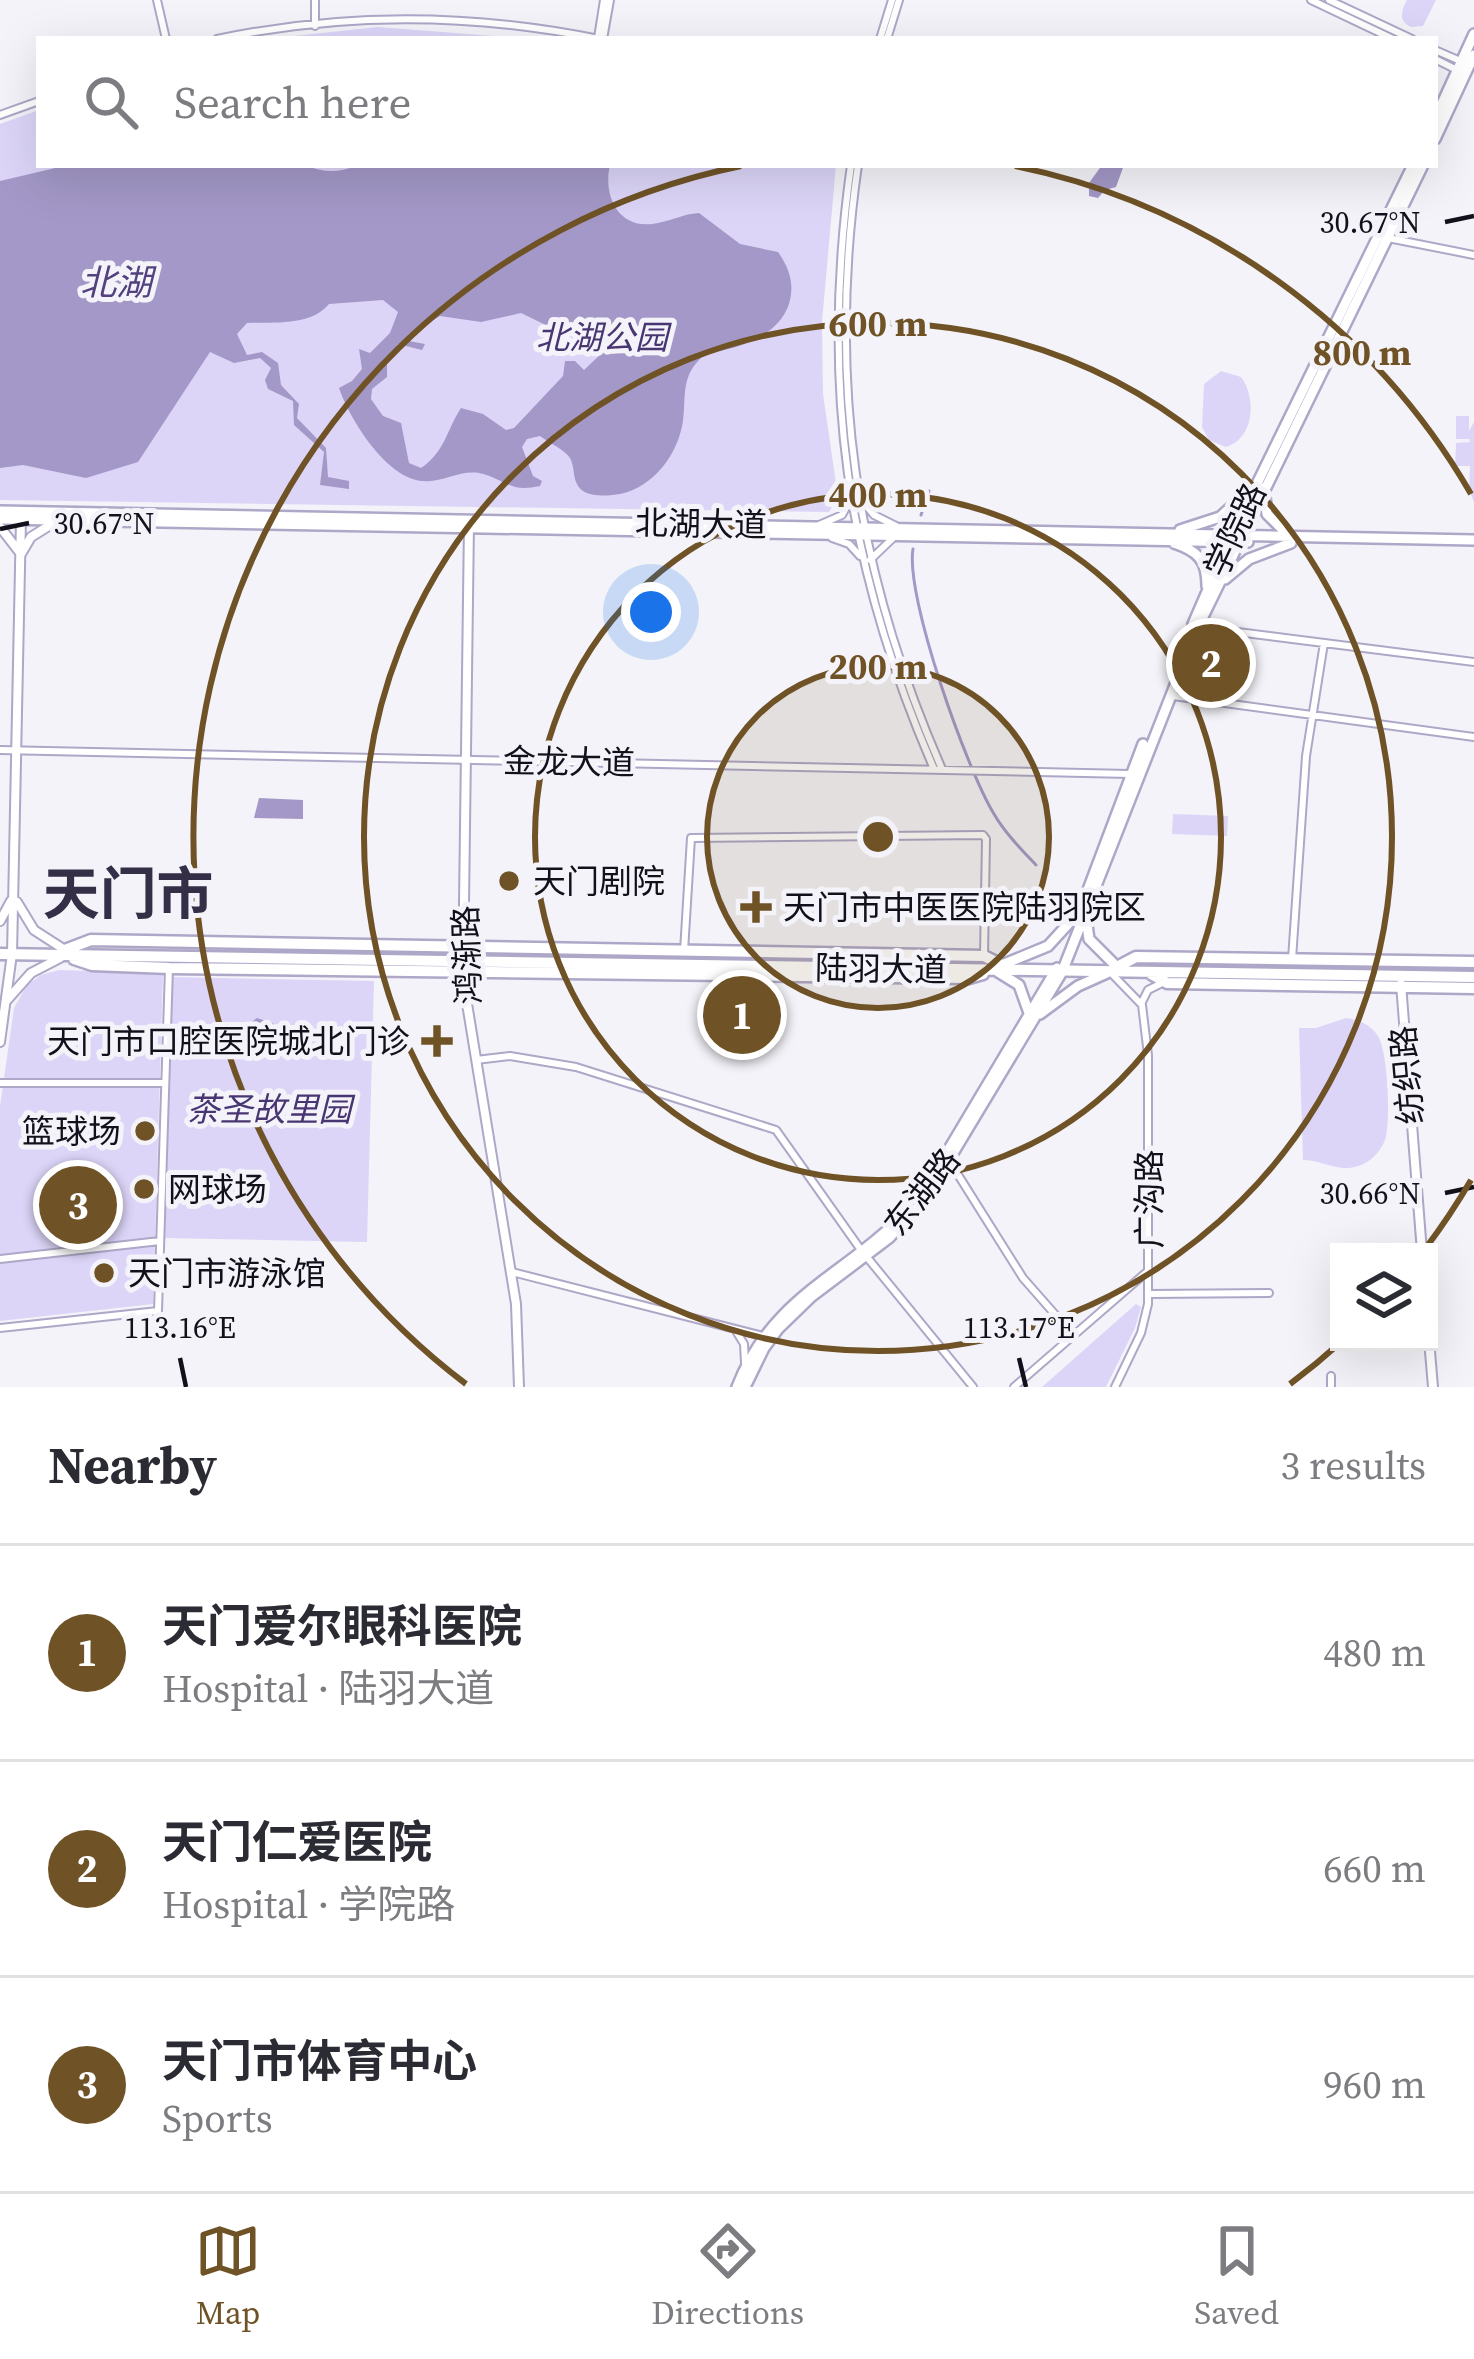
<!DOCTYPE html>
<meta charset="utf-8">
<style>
body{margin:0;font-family:"Source Serif 4","Noto Sans SC",serif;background:#f7f7f7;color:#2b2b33}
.controls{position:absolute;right:36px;bottom:36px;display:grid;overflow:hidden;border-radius:0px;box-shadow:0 12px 48px #0002}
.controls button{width:108px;height:108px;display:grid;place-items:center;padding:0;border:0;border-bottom:3px solid #e1e1e2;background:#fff;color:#2b2b33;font:60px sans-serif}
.you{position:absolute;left:651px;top:612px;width:42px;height:42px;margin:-30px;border:9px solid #fff;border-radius:50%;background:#1a73e8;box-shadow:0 0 0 18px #1a73e833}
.badge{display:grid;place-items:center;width:78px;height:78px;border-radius:50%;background:#6f5326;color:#fff;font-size:39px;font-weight:700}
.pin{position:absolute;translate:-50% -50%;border:6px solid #fff;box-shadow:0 3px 12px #0006}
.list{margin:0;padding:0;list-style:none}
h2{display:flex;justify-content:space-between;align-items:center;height:156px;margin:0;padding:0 48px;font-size:51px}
h2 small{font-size:39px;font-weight:400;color:#7c7c81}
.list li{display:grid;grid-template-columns:78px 1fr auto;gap:36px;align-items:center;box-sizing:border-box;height:216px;padding:0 48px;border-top:3px solid #e1e1e2}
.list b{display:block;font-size:45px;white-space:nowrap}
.list p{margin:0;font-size:39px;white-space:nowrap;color:#7c7c81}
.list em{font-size:39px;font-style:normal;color:#7c7c81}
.icon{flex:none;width:66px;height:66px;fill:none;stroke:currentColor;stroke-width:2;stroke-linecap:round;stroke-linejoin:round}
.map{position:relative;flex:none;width:1474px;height:1387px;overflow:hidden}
.search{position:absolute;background:#fff;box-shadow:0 12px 48px #0002;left:36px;right:36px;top:36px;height:132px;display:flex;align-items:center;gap:30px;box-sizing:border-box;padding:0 42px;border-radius:0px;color:#7c7c81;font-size:45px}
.sheet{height:804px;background:#fff}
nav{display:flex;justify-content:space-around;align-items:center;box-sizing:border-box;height:168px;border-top:3px solid #e1e1e2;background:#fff;font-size:33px;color:#7c7c81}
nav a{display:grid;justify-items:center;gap:6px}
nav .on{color:#6f5326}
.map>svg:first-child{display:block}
</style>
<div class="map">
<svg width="1474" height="1387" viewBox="0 0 1474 1387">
<rect width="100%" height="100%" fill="#f4f3f9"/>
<path fill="#dcd5f8" d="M 1407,0 L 1436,0 L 1423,26 L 1411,27 C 1398,21 1401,11 1407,0 Z
M 378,27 L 533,39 L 266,39 Z
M 39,110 L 39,165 L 836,165 L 822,322 L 823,394 L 838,497 L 829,512 L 0,500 L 0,124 Z
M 1221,371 L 1241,377 C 1257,398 1254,439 1226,447 L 1209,440 L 1202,427 L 1204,384 Z
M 1456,416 L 1469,416 L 1469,431 L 1474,422 L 1474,502 L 1469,490 L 1470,466 L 1455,466 L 1456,443 L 1470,442 L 1469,439 L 1456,439 Z
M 1173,814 L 1228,816 L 1227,836 L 1172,834 Z
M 59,970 L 163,973 L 153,1304 L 0,1321 L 0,1106 L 14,1008 L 27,985 L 41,975 Z
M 171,977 L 374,981 L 367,1242 L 164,1238 Z
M 1346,1018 C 1359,1020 1370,1024 1378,1036 C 1388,1052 1391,1122 1385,1140 C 1380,1152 1371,1162 1358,1166 C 1339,1173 1322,1160 1303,1160 L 1299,1028 L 1316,1028 Z
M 1136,1304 L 1141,1307 L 1135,1328 L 1106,1387 L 1042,1387 Z"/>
<path fill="#a398c7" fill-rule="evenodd" d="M 68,165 L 305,165 C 324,173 339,173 358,165 L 610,165 C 603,194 617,228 652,224 C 669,222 682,214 699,213 L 740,244 L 778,252 C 789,268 795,283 789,304 C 780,331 751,344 724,350 C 714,352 707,351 699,360 C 681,378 686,399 683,421 C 678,454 654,487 620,494 C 609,496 593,497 583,491 C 571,482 576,469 570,458 C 564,449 549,443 540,436 L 527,439 L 522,447 L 533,476 L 542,481 L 540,486 C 508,493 506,479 479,473 C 459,470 442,483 423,481 C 387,479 350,420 339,388 L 352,381 L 362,369 L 359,349 L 370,353 L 390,333 L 398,312 L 383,300 L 329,304 C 311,326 275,322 247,323 L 237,334 L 247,355 L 262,352 L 278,363 L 281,385 L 299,404 L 297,418 L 326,448 L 328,477 L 349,481 L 349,489 L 320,485 L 324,452 L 294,425 L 293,401 L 268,389 L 265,380 L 271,368 L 260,358 L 234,363 L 210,352 L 138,462 L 86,478 L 23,465 L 0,468 L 0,181 ZM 521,313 L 552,328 L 579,324 L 597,338 L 603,352 L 584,370 L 575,361 L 565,361 L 563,376 L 514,428 L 506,430 L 483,414 L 461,408 C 447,429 445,452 421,468 L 409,463 L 401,423 L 383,416 L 371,399 L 372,389 L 387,377 L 387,363 L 398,344 L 422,350 L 425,344 L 409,341 L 408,335 L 440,316 L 481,322 Z
M 1102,165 L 1124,165 L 1116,187 L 1105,190 L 1098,198 L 1089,196 L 1089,183 Z
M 259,798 L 303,800 L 303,819 L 254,818 Z
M 257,1018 L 274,1024 L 278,1052 L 243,1051 L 244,1028 Z"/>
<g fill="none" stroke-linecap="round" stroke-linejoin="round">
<path stroke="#a398c7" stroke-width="3" d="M 921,515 L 929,491
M 913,549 C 905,597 967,770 994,814 C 1005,833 1021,849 1036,865"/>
<g stroke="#aea7c7" stroke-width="10">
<path id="minor" d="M 157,0 L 166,39
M 1311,0 L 1393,39
M 1329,0 L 1412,39
M 315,26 L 315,0
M 598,38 L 604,0
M 217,39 C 345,12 471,13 599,39
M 603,39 L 610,0
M 880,39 L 892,0
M 887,39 L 899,0
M 1435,50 L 1465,63
M 1435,59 L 1459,71
M 0,115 L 39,101
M 851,165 C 820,383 846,567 934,769
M 858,165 C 827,379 855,571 942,769
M 1388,238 L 1474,255
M 860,498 L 874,515 L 896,526
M 819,525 L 842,515 L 849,502
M 832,538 L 849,544 L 860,556
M 870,560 L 893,538
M 1198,627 L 1474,662
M 1173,696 L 1474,737
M 0,750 L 1130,774
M 684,951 L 691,838 L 983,835 L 986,839 L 984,956
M 1292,959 L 1306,756 L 1324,643
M 1113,975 L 1142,1005 L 1148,1055 L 1148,1304 L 1141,1333 L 1115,1387
M 1142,1002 L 1148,990 L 1162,983
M 476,1060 L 510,1056 L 576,1067 L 776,1130 L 861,1250
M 0,1083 L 164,1083
M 950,1162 L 1023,1278 L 1074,1336
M 866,1256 L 973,1387
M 0,1259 L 160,1241
M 512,1272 L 767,1337
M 1149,1294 L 1269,1293
M 0,1328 L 158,1311 L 169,968
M 736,1331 L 744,1344 L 745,1363
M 1331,1376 L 1331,1387
M 1014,1387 L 1149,1270"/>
</g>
<g stroke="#aea7c7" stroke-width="12">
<path id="tertiary" d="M 469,523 L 463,979 L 516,1304 L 519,1387
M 0,527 L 21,554 L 31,537 L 55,522
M 17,902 L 34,930 L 65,950
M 0,921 L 11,901
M 1401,984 L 1422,1252
M 7,1000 L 31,973 L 60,958
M 0,1042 L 12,954 L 21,519
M 1429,1340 L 1433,1387"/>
</g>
<g stroke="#aea7c7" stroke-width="14">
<path id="secondary" d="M 1435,119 L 1474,34
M 1435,139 L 1474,55
M 1264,488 L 1267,514 L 1287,534
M 0,511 L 1474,540
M 0,519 L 1248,542
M 1180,530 L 1220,517 L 1252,488
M 1174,543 C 1198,551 1207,560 1207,586
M 1225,579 L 1249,559 L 1291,543
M 1193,624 L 1229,541 L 1413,165
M 1083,903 L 1143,744
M 1086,918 L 1089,939 L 1117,967
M 1002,965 L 1048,946 L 1080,911
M 998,972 L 1019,985 L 1029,1013
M 1040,1014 L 1078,986 L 1107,973
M 927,1186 L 1057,968
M 737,1387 C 774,1293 847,1276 910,1208
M 745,1387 L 764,1348 L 778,1329 L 811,1297 L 889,1238 L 926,1198 L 1062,972 L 1198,627 L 1423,165"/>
</g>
<g stroke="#aea7c7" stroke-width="15">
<path id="primary" d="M 65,950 L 91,940 L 984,956 L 1002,965
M 0,954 L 1474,977
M 74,959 L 92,965 L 169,968 L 969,978 L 983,974
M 1117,967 L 1136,957 L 1474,962
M 1151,974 L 1167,983 L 1474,988"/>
</g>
<use href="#minor" stroke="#fff" stroke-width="6"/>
<use href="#tertiary" stroke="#fff" stroke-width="8"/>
<use href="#secondary" stroke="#fff" stroke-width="9"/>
<use href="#primary" stroke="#fff" stroke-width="10"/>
</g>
<path fill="none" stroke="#12101b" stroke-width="4.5" d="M 1445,222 L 1474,216M 0,529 L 29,523M 1445,1193 L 1474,1187M 180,1358 L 186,1387M 1019,1358 L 1026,1387"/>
<circle cx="878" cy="837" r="171" fill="#6f5326" fill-opacity=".12"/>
<g fill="none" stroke="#6f5326" stroke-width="6">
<circle cx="878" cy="837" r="171"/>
<circle cx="878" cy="837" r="343"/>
<circle cx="878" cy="837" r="514"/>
<path d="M1471 1180A685 685 0 0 1 1425 1249M1341 1342A685 685 0 0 1 1290 1384M466 1384A685 685 0 0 1 741 166M1015 166A685 685 0 0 1 1471 494"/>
</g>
<g fill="#6f5326" stroke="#f4f3f9" stroke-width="4.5">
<circle cx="509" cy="881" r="12"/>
<path d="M750 889h12v12h12v12h-12v12h-12v-12h-12v-12h12z"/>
<path d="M431 1023h12v12h12v12h-12v12h-12v-12h-12v-12h12z"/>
<circle cx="145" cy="1131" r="12"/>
<circle cx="144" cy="1189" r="12"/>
<circle cx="104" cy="1273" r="12"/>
</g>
<g text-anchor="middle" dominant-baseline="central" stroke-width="10" stroke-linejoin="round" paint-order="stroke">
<g font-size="33" font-style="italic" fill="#483672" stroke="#f4f3f9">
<text x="602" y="337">北湖公园</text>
<text x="269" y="1109">茶圣故里园</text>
</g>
<g font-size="33" fill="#12101b" stroke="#f4f3f9">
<text transform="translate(701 524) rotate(1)">北湖大道</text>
<text transform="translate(1235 530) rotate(-65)">学院路</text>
<text transform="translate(569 762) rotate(1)">金龙大道</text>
<text transform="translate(467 955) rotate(-92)">鸿渐路</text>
<text transform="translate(881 969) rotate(1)">陆羽大道</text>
<text transform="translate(1407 1075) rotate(-95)">纺织路</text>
<text transform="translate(922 1192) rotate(-52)">东湖路</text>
<text transform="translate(1149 1199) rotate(-90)">广沟路</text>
</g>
<g font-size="33" fill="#12101b" stroke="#f4f3f9" text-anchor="start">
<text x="533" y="881">天门剧院</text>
<text x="783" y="907">天门市中医医院陆羽院区</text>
<text x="410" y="1041" text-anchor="end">天门市口腔医院城北门诊</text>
<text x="121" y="1131" text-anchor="end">篮球场</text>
<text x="168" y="1189">网球场</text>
<text x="128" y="1273">天门市游泳馆</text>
</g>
<g font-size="36" font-style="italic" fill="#53427e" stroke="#f4f3f9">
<text x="116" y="282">北湖</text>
</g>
<g font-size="57" font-weight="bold" fill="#342e47" stroke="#f4f3f9">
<text x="128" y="894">天门市</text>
</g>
</g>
<g font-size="30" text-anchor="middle" fill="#12101b" stroke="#f4f3f9" stroke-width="10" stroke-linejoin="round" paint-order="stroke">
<text x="1370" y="233">30.67°N</text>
<text x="104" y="534">30.67°N</text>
<text x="1370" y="1204">30.66°N</text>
<text x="180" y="1338">113.16°E</text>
<text x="1019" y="1338">113.17°E</text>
</g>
<circle cx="878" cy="837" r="18" fill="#6f5326" stroke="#f4f3f9" stroke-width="6"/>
<g font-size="36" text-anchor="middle" font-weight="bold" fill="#6f5326" stroke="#f4f3f9" stroke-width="10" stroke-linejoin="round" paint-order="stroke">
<text x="878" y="336">600 m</text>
<text x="1362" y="365">800 m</text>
<text x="878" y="507">400 m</text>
<text x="878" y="679">200 m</text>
</g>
</svg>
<div class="controls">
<button><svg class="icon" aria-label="layers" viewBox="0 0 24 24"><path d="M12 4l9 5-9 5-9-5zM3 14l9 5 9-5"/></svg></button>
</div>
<div class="you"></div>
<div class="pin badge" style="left:742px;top:1015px">1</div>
<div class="pin badge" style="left:1211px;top:663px">2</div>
<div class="pin badge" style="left:78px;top:1205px">3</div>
<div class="search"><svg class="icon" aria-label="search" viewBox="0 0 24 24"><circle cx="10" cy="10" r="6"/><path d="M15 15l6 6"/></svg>Search here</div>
</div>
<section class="sheet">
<h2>Nearby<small>3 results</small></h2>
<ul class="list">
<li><span class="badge">1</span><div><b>天门爱尔眼科医院</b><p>Hospital · 陆羽大道</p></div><em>480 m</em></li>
<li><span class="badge">2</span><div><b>天门仁爱医院</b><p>Hospital · 学院路</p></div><em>660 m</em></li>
<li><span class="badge">3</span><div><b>天门市体育中心</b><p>Sports</p></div><em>960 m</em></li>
</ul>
</section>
<nav>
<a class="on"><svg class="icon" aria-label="map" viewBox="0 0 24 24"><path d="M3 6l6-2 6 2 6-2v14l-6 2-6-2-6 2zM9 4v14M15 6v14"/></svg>Map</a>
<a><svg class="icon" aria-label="directions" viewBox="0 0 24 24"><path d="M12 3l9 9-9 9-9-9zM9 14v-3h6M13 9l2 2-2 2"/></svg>Directions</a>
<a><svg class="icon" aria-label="saved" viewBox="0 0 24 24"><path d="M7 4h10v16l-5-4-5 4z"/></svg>Saved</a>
</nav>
